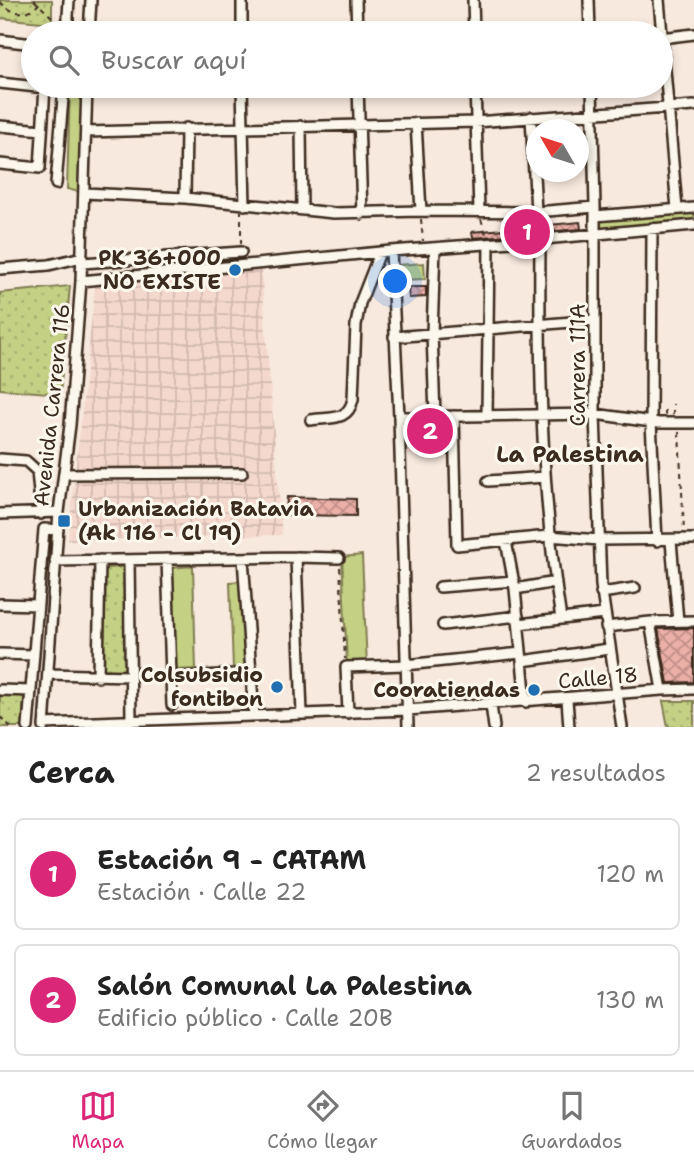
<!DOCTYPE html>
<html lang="es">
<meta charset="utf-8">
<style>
body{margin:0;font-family:"Shantell Sans",sans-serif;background:#f2f2f2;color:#222}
.compass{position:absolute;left:526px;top:119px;width:63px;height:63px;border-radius:50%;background:#fff;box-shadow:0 4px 10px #0003;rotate:309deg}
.you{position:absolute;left:396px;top:282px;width:24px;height:24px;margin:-18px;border:5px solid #fff;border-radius:50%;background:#1a73e8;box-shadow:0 0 0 10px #1a73e833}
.badge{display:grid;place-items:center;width:46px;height:46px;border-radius:50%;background:#db2777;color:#fff;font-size:23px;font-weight:700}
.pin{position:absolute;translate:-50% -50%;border:4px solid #fff;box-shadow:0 2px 7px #0006}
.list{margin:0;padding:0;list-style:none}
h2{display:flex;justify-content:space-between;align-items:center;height:91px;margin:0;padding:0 28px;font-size:30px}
h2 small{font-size:23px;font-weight:400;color:#767676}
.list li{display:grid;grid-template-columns:46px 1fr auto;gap:21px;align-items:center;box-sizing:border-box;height:112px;margin:0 14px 14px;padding:0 14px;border:2px solid #e0e0e0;border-radius:10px}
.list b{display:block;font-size:26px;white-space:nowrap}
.list p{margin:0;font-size:23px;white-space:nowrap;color:#767676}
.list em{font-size:23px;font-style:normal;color:#767676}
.icon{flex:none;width:38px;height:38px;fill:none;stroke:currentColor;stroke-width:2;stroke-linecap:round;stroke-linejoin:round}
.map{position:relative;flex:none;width:694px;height:727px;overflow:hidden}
.search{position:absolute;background:#fff;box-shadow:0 4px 10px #0003;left:21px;right:21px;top:21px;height:77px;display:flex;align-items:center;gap:18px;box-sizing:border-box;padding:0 24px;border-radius:38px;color:#767676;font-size:26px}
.sheet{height:343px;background:#fff}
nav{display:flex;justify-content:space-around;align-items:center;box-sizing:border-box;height:98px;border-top:2px solid #e0e0e0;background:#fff;font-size:19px;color:#767676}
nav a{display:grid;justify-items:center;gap:4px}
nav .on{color:#db2777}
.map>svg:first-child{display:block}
</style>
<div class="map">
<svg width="694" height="727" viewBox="0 0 694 727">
<defs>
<pattern id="industrial-grid" width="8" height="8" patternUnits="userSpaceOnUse" patternTransform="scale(1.75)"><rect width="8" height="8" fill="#f4d8ce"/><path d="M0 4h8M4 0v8" fill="none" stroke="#d2bab0"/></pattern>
<pattern id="park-dots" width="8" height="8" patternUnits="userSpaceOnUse" patternTransform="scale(1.75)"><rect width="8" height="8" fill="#c4d084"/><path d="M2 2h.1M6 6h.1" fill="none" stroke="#a9b372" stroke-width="1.8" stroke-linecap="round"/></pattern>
<pattern id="building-cross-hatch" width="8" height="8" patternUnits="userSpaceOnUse" patternTransform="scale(1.75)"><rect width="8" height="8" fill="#ebb0a8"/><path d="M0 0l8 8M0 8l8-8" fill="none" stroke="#c08f88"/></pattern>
</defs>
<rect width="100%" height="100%" fill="#f8e9de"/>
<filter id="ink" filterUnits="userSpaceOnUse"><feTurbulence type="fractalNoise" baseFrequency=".0143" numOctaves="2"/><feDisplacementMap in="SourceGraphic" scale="14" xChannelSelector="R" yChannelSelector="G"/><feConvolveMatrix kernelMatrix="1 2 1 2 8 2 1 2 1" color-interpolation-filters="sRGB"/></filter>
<g filter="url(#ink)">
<path fill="#f4d8ce" d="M 427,423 L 427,439 L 430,452 L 404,456 L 403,426 Z"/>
<path fill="url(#industrial-grid)" d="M 261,269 L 282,535 L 68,540 L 95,287 Z"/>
<path fill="#c4d084" stroke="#807d51" stroke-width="2" d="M 70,86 L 82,86 L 79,192 L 67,189 Z
M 694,211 L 694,222 L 601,229 L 601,219 Z
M 424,263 L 425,279 L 398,280 L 397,265 Z
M 362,555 L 367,666 L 347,665 L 342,557 Z
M 193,566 L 196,669 L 174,670 L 170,568 Z
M 241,581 L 248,668 L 233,669 L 230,582 Z"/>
<path fill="url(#park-dots)" stroke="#807d51" stroke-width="2" d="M 0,0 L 52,0 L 52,23 L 0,18 Z
M 70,286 L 60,394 L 0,389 L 0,293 Z
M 127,567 L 126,671 L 99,672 L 104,568 Z
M 0,694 L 24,695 L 22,727 L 0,727 Z
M 663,701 L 694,701 L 694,727 L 668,727 Z"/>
<path fill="url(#building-cross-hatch)" stroke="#3b2a1e" stroke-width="2" d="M 580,222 L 581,229 L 473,238 L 472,232 Z
M 408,287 L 426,287 L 426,297 L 409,298 Z
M 287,497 L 356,499 L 356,516 L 286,515 Z
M 694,628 L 694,682 L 668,683 L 658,629 Z"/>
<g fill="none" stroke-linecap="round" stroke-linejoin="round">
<g stroke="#3b2a1e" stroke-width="14">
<path id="minor" d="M 356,0 L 357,33
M 473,0 L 474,33
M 589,0 L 590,33
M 659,0 L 677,209
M 67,33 L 69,0
M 89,33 L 91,0
M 242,33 L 242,0
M 661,38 L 694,34
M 0,40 L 33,44
M 0,83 L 64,90
M 242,86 L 245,205
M 358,86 L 362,214
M 475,86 L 479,211
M 592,86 L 595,207 L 595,414 L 601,585 L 622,727
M 531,117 L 536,212
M 416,123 L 421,211
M 0,126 L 42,130
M 301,126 L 302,210
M 86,132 L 475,122 L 694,106
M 0,164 L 40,168 L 45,86
M 56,184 L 64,86
M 85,193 L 185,198 L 334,213 L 421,211 L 536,212 L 595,207
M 185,198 L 186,128
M 595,216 L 694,208
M 652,228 L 651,422 L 657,541
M 540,239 C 539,367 541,493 561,619
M 391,251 L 399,417 L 408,727
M 82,263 L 241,252
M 0,269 L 49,265 L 82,257
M 81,281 L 391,251 L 512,242 L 694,225
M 394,337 L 595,320
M 435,416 L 432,333 L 435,248
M 454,416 L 457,545 L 549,536 L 599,540 L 694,539
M 487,416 L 489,244
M 399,417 L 595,414 L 659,423 L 694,423
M 311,420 C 331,417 348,422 353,399 L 356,325 L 360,303 L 380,252
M 0,459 L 26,461 L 37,471 L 41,514
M 64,474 L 242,473
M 488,481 L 545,477
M 0,514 L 59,512
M 506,541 L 515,589 L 526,702
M 671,541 L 678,621
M 296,557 L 302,714
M 243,558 L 254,716
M 167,559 L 172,705
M 129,560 L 131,721
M 55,561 L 296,557 L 339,558
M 440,587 L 514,581
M 515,589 L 556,582
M 601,593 L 635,588
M 0,604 L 38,605
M 650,622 L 662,690
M 519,624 L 604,614
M 443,625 L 518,616
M 606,627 L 650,622 L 694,621
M 0,654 L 34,655
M 522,661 L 609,649
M 48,674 L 130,676
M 98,677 L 100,560
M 172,678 L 251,673
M 0,690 L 31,691
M 567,699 L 569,727
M 491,705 L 494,727
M 348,713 L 346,667 L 406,665 L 521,653
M 44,724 L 408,710 L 662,690 L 694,689
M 28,727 L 44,529 L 58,530
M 44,727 L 59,512 L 70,425 L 81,281 L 87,86"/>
</g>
<path stroke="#3b2a1e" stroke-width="2" stroke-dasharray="5 5" stroke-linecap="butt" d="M 34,0 L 58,23
M 0,2 C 13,16 31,16 42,0
M 421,219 L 423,241
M 481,219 L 487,237
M 537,220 L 539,232
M 241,244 L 241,211
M 665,415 L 665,405
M 673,415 L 673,404
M 679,432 L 684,531
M 340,567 L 345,659
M 0,717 L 11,727"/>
<use href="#minor" stroke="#fbf7ec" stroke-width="9"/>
</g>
</g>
<g fill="#1f6fb2" stroke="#fbf7ec" stroke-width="2.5">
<circle cx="235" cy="270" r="7"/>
<rect x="57" y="514" width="14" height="14" rx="3.5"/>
<circle cx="277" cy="687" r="7"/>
<circle cx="534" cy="690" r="7"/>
</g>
<g text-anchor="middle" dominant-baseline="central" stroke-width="6" stroke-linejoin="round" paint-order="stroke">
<g font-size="21" font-weight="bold" fill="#3b2a1e" stroke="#fbf7ec" text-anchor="end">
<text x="221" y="258">PK 36+000<tspan x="221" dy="24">NO EXISTE</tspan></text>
<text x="78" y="509" text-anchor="start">Urbanización Batavia<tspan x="78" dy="24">(Ak 116 - Cl 19)</tspan></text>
<text x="263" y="675">Colsubsidio<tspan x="263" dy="24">fontibon</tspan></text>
<text x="520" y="690">Cooratiendas</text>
</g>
<g font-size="21" fill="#3b2a1e" stroke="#fbf7ec">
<text transform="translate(578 365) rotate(-90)">Carrera 111A</text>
<text transform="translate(52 405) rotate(-84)">Avenida Carrera 116</text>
<text transform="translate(598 678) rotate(-5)">Calle 18</text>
</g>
<g font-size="23" font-weight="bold" fill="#3b2a1e" stroke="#fbf7ec">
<text x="570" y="454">La Palestina</text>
</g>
</g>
</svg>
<svg class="compass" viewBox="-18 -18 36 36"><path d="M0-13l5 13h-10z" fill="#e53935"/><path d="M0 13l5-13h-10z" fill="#767676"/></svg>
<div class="you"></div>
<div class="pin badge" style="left:527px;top:232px">1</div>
<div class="pin badge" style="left:430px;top:431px">2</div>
<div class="search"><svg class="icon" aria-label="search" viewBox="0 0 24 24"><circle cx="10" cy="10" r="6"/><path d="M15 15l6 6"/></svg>Buscar aquí</div>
</div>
<section class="sheet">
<h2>Cerca<small>2 resultados</small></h2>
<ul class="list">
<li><span class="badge">1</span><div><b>Estación 9 - CATAM</b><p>Estación · Calle 22</p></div><em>120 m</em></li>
<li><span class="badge">2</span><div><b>Salón Comunal La Palestina</b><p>Edificio público · Calle 20B</p></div><em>130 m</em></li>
</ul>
</section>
<nav>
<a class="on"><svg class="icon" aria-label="map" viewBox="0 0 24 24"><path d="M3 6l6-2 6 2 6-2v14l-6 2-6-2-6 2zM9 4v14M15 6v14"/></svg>Mapa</a>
<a><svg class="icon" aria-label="directions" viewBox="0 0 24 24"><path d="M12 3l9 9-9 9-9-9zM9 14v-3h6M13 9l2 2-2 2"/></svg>Cómo llegar</a>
<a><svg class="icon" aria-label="saved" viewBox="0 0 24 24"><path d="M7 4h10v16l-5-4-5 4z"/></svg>Guardados</a>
</nav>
